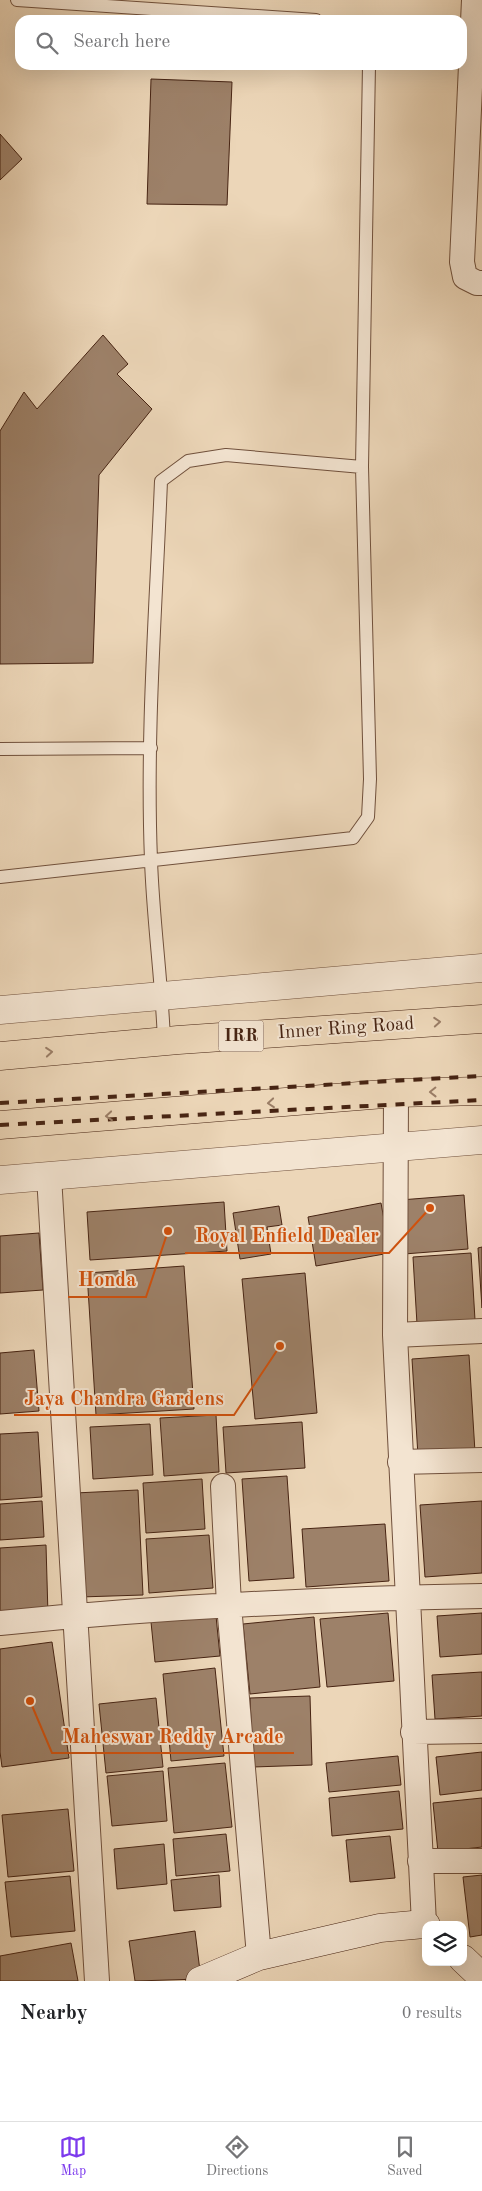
<!DOCTYPE html>
<style>
body{margin:0;font-family:"Old Standard TT",serif;background:#f2f2f2;color:#202124}
.controls{position:absolute;right:15px;bottom:15px;display:grid;overflow:hidden;border-radius:10px;box-shadow:0 5px 20px #0002}
.controls button{width:45px;height:45px;display:grid;place-items:center;padding:0;border:0;border-bottom:1px solid #e0e0e0;background:#fff;color:#202124;font:25px sans-serif}
.list{margin:0;padding:0;list-style:none}
h2{display:flex;justify-content:space-between;align-items:center;height:65px;margin:0;padding:0 20px;font-size:21px}
h2 small{font-size:16px;font-weight:400;color:#757577}
.icon{flex:none;width:28px;height:28px;fill:none;stroke:currentColor;stroke-width:2;stroke-linecap:round;stroke-linejoin:round}
.map{position:relative;flex:none;width:482px;height:1981px;overflow:hidden}
.search{position:absolute;background:#fff;box-shadow:0 5px 20px #0002;left:15px;right:15px;top:15px;height:55px;display:flex;align-items:center;gap:12px;box-sizing:border-box;padding:0 18px;border-radius:15px;color:#757577;font-size:19px}
.sheet{height:140px;background:#fff}
nav{display:flex;justify-content:space-around;align-items:center;box-sizing:border-box;height:70px;border-top:1px solid #e0e0e0;background:#fff;font-size:14px;color:#757577}
nav a{display:grid;justify-items:center;gap:2px}
nav .on{color:#7c3aed}
.map>svg:first-child{display:block}
</style>
<div class="map">
<svg width="482" height="1981" viewBox="0 0 482 1981">
<rect width="100%" height="100%" fill="#ecd6b8"/>
<filter id="stains"><feTurbulence type="fractalNoise" baseFrequency=".004" numOctaves="4"/><feColorMatrix values="0 0 0 0 .2 0 0 0 0 .09 0 0 0 0 .02 0 0 0 .5 -.17"/></filter>
<radialGradient id="worn" r=".72"><stop offset=".6" stop-color="#630" stop-opacity="0"/><stop offset="1" stop-color="#630" stop-opacity=".3"/></radialGradient>
<path fill="#9d8169" stroke="#472413" d="M 151,79 L 232,82 L 227,205 L 147,204 Z
M 0,134 L 22,159 L 0,180 Z
M 103,335 L 128,364 L 117,374 L 152,409 L 99,475 L 93,663 L 0,664 L 0,431 L 24,392 L 37,409 Z
M 464,1195 L 468,1249 L 404,1254 L 400,1200 Z
M 224,1202 L 227,1251 L 90,1260 L 87,1212 Z
M 381,1203 L 390,1253 L 316,1266 L 308,1217 Z
M 279,1206 L 282,1225 L 267,1227 L 271,1254 L 240,1259 L 233,1213 Z
M 39,1233 L 43,1290 L 0,1293 L 0,1236 Z
M 482,1247 L 482,1308 L 478,1248 Z
M 471,1253 L 475,1320 L 417,1324 L 413,1257 Z
M 184,1266 L 194,1409 L 96,1415 L 87,1273 Z
M 305,1273 L 317,1413 L 255,1419 L 242,1279 Z
M 34,1350 L 39,1411 L 0,1414 L 0,1353 Z
M 469,1355 L 475,1452 L 418,1456 L 412,1359 Z
M 216,1415 L 219,1472 L 164,1476 L 160,1418 Z
M 302,1422 L 305,1468 L 226,1473 L 223,1427 Z
M 150,1424 L 153,1475 L 93,1479 L 90,1427 Z
M 38,1432 L 42,1497 L 0,1500 L 0,1434 Z
M 287,1476 L 294,1578 L 249,1581 L 242,1479 Z
M 202,1479 L 205,1529 L 146,1533 L 143,1483 Z
M 138,1490 L 143,1595 L 80,1597 L 75,1493 Z
M 42,1501 L 44,1537 L 0,1540 L 0,1504 Z
M 482,1501 L 482,1573 L 425,1577 L 420,1505 Z
M 385,1524 L 389,1581 L 306,1587 L 302,1529 Z
M 209,1535 L 213,1588 L 149,1593 L 146,1539 Z
M 46,1545 L 48,1615 L 0,1619 L 0,1548 Z
M 388,1613 L 394,1681 L 327,1687 L 320,1619 Z
M 482,1613 L 482,1654 L 440,1657 L 437,1616 Z
M 216,1616 L 220,1656 L 155,1662 L 151,1622 Z
M 314,1617 L 320,1687 L 250,1694 L 243,1624 Z
M 52,1642 L 69,1758 L 2,1767 L 0,1752 L 0,1649 Z
M 215,1668 L 224,1756 L 171,1761 L 163,1674 Z
M 482,1672 L 482,1716 L 435,1719 L 432,1675 Z
M 310,1696 L 312,1765 L 253,1767 L 250,1698 Z
M 156,1698 L 163,1767 L 106,1773 L 99,1704 Z
M 482,1752 L 482,1790 L 440,1795 L 436,1757 Z
M 398,1756 L 401,1785 L 329,1792 L 326,1763 Z
M 225,1763 L 232,1827 L 174,1833 L 168,1768 Z
M 163,1771 L 167,1821 L 112,1826 L 107,1776 Z
M 399,1791 L 403,1829 L 332,1836 L 329,1798 Z
M 482,1798 L 482,1847 L 438,1852 L 433,1803 Z
M 68,1809 L 74,1871 L 8,1877 L 2,1815 Z
M 226,1834 L 230,1871 L 176,1876 L 173,1839 Z
M 390,1836 L 395,1878 L 350,1882 L 346,1840 Z
M 164,1844 L 167,1884 L 117,1889 L 114,1849 Z
M 219,1875 L 221,1907 L 174,1911 L 171,1880 Z
M 482,1875 L 482,1935 L 470,1937 L 463,1877 Z
M 70,1876 L 75,1931 L 11,1937 L 5,1882 Z
M 195,1931 L 201,1979 L 135,1981 L 129,1941 Z
M 71,1943 L 78,1981 L 0,1981 L 0,1956 Z"/>
<g fill="none" stroke-linecap="round" stroke-linejoin="round">
<g stroke="#70503c" stroke-width="14">
<path id="service" d="M 17,0 L 316,20
M 362,467 L 369,65
M 0,749 L 151,748
M 0,877 L 353,838 L 368,817 L 370,779 L 362,467 L 226,455 L 188,461 L 161,481 C 156,607 146,734 151,860 C 153,921 162,981 164,1042"/>
</g>
<g stroke="#70503c" stroke-width="26">
<path id="minor" d="M 474,0 L 462,262 L 465,277 L 477,283 L 482,283
M 396,1093 L 395,1335 L 424,1924
M 49,1176 L 97,1981
M 395,1335 L 482,1331
M 400,1462 L 482,1460
M 223,1486 L 229,1605 L 259,1956
M 0,1623 C 160,1607 321,1599 482,1596
M 413,1732 L 482,1731
M 420,1861 L 482,1861"/>
</g>
<g stroke="#70503c" stroke-width="29">
<path id="tertiary" d="M 0,1010 L 482,968
M 0,1180 L 482,1140"/>
</g>
<g stroke="#472413" stroke-width="29">
<path id="secondary" d="M 463,1959 L 482,1977
M 200,1981 L 259,1956 L 380,1928 L 424,1924 L 426,1925"/>
</g>
<g stroke="#472413" stroke-width="29">
<path id="trunk" d="M 0,1056 L 178,1040 L 482,1019
M 0,1125 L 396,1093 L 482,1091"/>
</g>
<use href="#service" stroke="#f3e4d1" stroke-width="12"/>
<use href="#minor" stroke="#f3e4d1" stroke-width="24"/>
<use href="#tertiary" stroke="#f3e4d1" stroke-width="28"/>
<use href="#secondary" stroke="#f3e4d1" stroke-width="28"/>
<use href="#trunk" stroke="#ecd6b8" stroke-width="28"/>
<path stroke="#472413" stroke-width="4" stroke-dasharray="9 9" stroke-linecap="butt" d="M 0,1103 L 482,1076
M 0,1125 L 482,1100"/>
</g>
<defs><path id="oneway-chevron" d="M-2-3.5L2.5 0L-2 3.5" fill="none" stroke-width="1.6" stroke-linecap="round" stroke-linejoin="round" transform="scale(1.25)"/></defs>
<g stroke="#9a7d66">
<use href="#oneway-chevron" transform="translate(437 1022) rotate(-4)"/>
<use href="#oneway-chevron" transform="translate(49 1052) rotate(-5)"/>
<use href="#oneway-chevron" transform="translate(433 1092) rotate(179)"/>
<use href="#oneway-chevron" transform="translate(271 1103) rotate(175)"/>
<use href="#oneway-chevron" transform="translate(109 1116) rotate(175)"/>
</g>
<g text-anchor="middle" dominant-baseline="central" stroke-width="4" stroke-linejoin="round" paint-order="stroke">
<rect fill="#f3e4d1" stroke="#7b5e4c" stroke-width="1" x="218.5" y="1020.5" width="45" height="31" rx="4"/>
<g font-size="18" font-weight="bold" fill="#472413">
<text x="241" y="1036">IRR</text>
</g>
<g font-size="19" fill="#472413" stroke="#f3e4d1">
<text transform="translate(346 1029) rotate(-4)">Inner Ring Road</text>
</g>
</g>
<path fill="none" stroke="#d0510d" stroke-width="2" d="M430 1208L389 1253H185M168 1231L146 1297H68M280 1346L234 1415H14M30 1701L52 1753H294"/>
<g fill="#d0510d" stroke="#f3e4d1" stroke-width="2">
<circle cx="430" cy="1208" r="5"/>
<circle cx="168" cy="1231" r="5"/>
<circle cx="280" cy="1346" r="5"/>
<circle cx="30" cy="1701" r="5"/>
</g>
<g font-size="20" text-anchor="middle" font-weight="bold" fill="#d0510d" stroke="#f3e4d1" stroke-width="4" stroke-linejoin="round" paint-order="stroke">
<text x="287" y="1242">Royal Enfield Dealer</text>
<text x="107" y="1286">Honda</text>
<text x="124" y="1405">Jaya Chandra Gardens</text>
<text x="173" y="1743">Maheswar Reddy Arcade</text>
</g>
<rect width="100%" height="100%" filter="url(#stains)"/>
<rect width="100%" height="100%" fill="url(#worn)"/>
</svg>
<div class="controls">
<button><svg class="icon" aria-label="layers" viewBox="0 0 24 24"><path d="M12 4l9 5-9 5-9-5zM3 14l9 5 9-5"/></svg></button>
</div>
<div class="search"><svg class="icon" aria-label="search" viewBox="0 0 24 24"><circle cx="10" cy="10" r="6"/><path d="M15 15l6 6"/></svg>Search here</div>
</div>
<section class="sheet">
<h2>Nearby<small>0 results</small></h2>
<ul class="list">
</ul>
</section>
<nav>
<a class="on"><svg class="icon" aria-label="map" viewBox="0 0 24 24"><path d="M3 6l6-2 6 2 6-2v14l-6 2-6-2-6 2zM9 4v14M15 6v14"/></svg>Map</a>
<a><svg class="icon" aria-label="directions" viewBox="0 0 24 24"><path d="M12 3l9 9-9 9-9-9zM9 14v-3h6M13 9l2 2-2 2"/></svg>Directions</a>
<a><svg class="icon" aria-label="saved" viewBox="0 0 24 24"><path d="M7 4h10v16l-5-4-5 4z"/></svg>Saved</a>
</nav>
